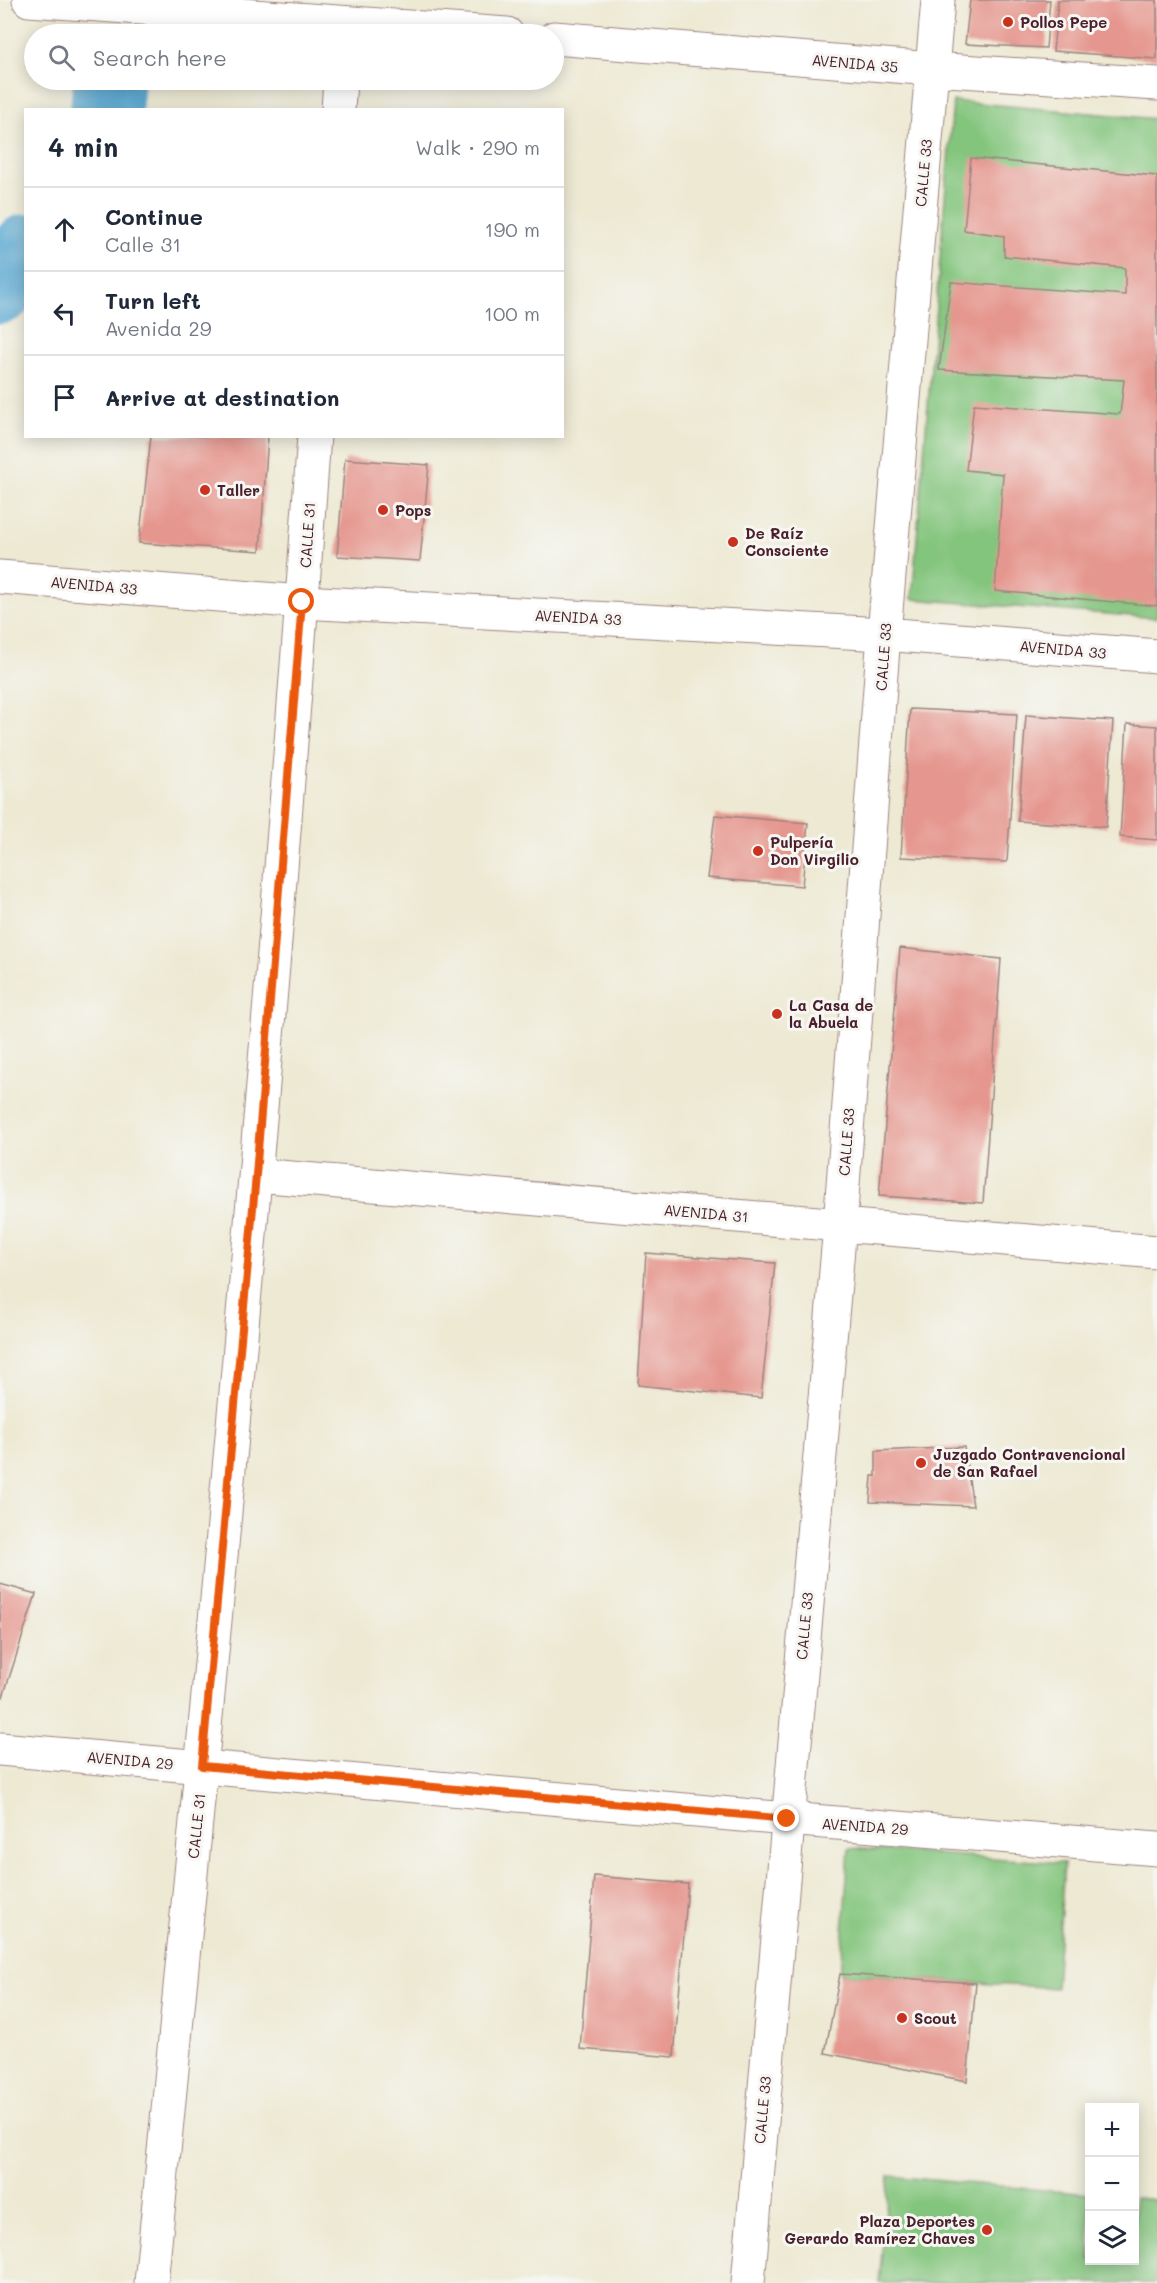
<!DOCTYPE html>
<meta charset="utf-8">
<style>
body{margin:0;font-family:Mali,sans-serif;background:#f6f6f7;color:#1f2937}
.controls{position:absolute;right:18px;bottom:18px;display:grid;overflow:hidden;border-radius:0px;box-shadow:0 3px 15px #0003}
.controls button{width:54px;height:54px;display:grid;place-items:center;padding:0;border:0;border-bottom:2px solid #e0e1e3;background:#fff;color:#1f2937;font:30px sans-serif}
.stop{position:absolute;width:18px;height:18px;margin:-14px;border:4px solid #ea580c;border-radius:50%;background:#fff}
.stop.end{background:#ea580c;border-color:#fff;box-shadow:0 2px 6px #0008}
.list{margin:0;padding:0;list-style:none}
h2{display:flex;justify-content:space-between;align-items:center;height:78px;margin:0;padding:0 24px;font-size:26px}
h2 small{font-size:20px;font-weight:400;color:#747a83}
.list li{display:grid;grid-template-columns:39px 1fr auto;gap:18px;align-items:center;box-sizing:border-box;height:84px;padding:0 24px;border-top:2px solid #e0e1e3}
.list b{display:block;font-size:22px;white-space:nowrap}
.list p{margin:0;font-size:20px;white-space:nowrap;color:#747a83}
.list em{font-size:20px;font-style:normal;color:#747a83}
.icon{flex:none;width:33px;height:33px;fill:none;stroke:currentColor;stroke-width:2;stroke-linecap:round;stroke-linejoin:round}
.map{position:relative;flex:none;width:1157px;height:2283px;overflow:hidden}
.search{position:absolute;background:#fff;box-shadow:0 3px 15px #0003;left:24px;top:24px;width:540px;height:66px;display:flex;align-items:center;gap:15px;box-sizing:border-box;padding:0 21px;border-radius:33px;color:#747a83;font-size:22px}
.panel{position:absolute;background:#fff;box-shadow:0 3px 15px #0003;left:24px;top:108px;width:540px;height:330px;border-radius:0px}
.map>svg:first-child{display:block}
</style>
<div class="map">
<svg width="1157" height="2283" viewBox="0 0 1157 2283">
<rect width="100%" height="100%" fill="#f6f6f2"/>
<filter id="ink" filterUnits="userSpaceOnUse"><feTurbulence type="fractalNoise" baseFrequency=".0167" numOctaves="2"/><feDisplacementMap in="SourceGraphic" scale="12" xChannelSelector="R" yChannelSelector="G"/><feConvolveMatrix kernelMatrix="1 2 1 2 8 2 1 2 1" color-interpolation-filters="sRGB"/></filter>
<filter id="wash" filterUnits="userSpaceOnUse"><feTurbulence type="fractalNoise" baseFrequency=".008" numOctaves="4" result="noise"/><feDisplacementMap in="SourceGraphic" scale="24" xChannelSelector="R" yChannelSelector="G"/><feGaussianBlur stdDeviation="1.35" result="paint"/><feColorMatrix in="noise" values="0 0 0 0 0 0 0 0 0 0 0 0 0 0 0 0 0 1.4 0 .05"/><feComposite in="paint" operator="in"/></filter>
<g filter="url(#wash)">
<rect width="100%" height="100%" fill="#ede9d3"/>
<path fill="#83c57d" stroke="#667254" stroke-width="1.5" d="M 953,101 L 1157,119 L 1157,618 L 912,599 Z
M 849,1848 L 1064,1863 L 1056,1988 L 840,1974 Z
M 889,2176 L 1089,2194 L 1090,2260 L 1134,2260 L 1135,2198 L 1157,2200 L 1157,2283 L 879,2283 Z"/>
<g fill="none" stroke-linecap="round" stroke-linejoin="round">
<path stroke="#56a6d0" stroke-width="72" d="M 106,110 L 109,80
M 0,288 L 26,250"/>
</g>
<g id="blocks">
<path fill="#e5968e" d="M 970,0 L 1050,0 L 1046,48 L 965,44 Z
M 1058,0 L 1157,0 L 1157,59 L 1053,51 Z
M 971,158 L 1157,176 L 1157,606 L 995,591 L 1003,474 L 966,470 L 974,404 L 1120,414 L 1124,380 L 939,370 L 951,282 L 1125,295 L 1125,268 L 1004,256 L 1004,236 L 964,230 Z
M 151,436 L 268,436 L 260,551 L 139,543 Z
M 345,459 L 429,465 L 420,561 L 337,556 Z
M 910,709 L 1017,714 L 1007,862 L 901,857 Z
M 1026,715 L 1113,721 L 1106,827 L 1018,821 Z
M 1127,724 L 1157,726 L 1157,840 L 1120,837 Z
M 715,815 L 808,823 L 802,886 L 707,878 Z
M 900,948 L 1001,959 L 983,1203 L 879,1196 Z
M 646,1253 L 775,1263 L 761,1398 L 638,1385 Z
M 964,1447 L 973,1506 L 870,1502 L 872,1476 L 876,1476 L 876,1451 Z
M 0,1584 L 36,1594 L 3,1697 L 0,1696 Z
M 594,1876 L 688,1884 L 674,2057 L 580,2049 Z
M 840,1974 L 976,1983 L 967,2081 L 825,2053 Z"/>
</g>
</g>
<g filter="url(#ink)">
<use href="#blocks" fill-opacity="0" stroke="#9c847f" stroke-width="1.5"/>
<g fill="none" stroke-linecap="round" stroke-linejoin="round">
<g stroke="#9c847f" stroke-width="35">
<path id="street" d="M 29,0 L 507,34
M 554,38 L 932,69 L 938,0
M 338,110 L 340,80
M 256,1175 L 1157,1252
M 151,2283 C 212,1668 270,1053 314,436
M 748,2283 L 840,1225 L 884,634"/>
</g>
<g stroke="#9c847f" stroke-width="35">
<path id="secondary" d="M 0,577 L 302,602 L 884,634 L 1157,656
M 884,634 L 932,69 L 1157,84
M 0,1749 L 787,1819 L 1157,1849"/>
</g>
<use href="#street" stroke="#fff" stroke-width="33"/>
<use href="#secondary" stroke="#fff" stroke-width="33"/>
</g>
</g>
<g fill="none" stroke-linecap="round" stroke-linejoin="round" filter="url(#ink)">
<path stroke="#ea580c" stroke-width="8" d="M 302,602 L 256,1175 L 202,1766 L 787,1819"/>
</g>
<g fill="#c8321e" stroke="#f6f6f2" stroke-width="2">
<circle cx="1008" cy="22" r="6"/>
<circle cx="205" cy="490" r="6"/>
<circle cx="383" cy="510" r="6"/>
<circle cx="733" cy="542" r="6"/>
<circle cx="758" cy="851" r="6"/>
<circle cx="777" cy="1014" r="6"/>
<circle cx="921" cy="1463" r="6"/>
<circle cx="902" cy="2018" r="6"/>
<circle cx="987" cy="2230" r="6"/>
</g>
<g text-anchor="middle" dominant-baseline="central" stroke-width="6" stroke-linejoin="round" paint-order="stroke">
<g font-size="15" font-weight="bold" fill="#4a1f2b" stroke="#f6f6f2" text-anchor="start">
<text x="1020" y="22">Pollos Pepe</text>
<text x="217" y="490">Taller</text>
<text x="395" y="510">Pops</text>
<text x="745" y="533">De Raíz<tspan x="745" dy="17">Consciente</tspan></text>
<text x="770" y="842">Pulpería<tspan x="770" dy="17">Don Virgilio</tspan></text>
<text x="789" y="1005">La Casa de<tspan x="789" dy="17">la Abuela</tspan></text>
<text x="933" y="1454">Juzgado Contravencional<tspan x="933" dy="17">de San Rafael</tspan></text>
<text x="914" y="2018">Scout</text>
<text x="975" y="2221" text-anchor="end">Plaza Deportes<tspan x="975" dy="17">Gerardo Ramírez Chaves</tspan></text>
</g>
<g font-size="15" fill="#4a1f2b" stroke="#f6f6f2">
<text transform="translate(855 63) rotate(5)">AVENIDA 35</text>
<text transform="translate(923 173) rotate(-85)">CALLE 33</text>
<text transform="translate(307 535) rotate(-86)">CALLE 31</text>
<text transform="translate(94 585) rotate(5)">AVENIDA 33</text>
<text transform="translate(578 617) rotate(3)">AVENIDA 33</text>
<text transform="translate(1063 649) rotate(5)">AVENIDA 33</text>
<text transform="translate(883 657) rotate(-86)">CALLE 33</text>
<text transform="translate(846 1142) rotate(-86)">CALLE 33</text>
<text transform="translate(706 1213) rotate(5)">AVENIDA 31</text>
<text transform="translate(804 1626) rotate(-85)">CALLE 33</text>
<text transform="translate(130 1760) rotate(5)">AVENIDA 29</text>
<text transform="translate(196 1826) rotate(-84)">CALLE 31</text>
<text transform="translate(865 1826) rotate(4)">AVENIDA 29</text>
<text transform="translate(762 2110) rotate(-85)">CALLE 33</text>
</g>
</g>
</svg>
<div class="controls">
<button>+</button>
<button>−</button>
<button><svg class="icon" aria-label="layers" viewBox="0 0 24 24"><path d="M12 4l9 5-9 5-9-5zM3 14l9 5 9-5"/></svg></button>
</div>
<div class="stop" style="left:302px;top:602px"></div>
<div class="stop end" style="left:787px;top:1819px"></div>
<div class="search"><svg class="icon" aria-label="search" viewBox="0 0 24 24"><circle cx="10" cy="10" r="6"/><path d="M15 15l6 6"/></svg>Search here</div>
<section class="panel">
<h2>4 min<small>Walk · 290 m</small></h2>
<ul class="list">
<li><svg class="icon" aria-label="ahead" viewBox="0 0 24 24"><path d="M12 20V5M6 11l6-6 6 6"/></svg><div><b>Continue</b><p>Calle 31</p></div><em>190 m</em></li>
<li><svg class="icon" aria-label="left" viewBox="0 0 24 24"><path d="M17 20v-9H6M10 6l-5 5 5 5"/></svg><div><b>Turn left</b><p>Avenida 29</p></div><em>100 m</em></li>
<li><svg class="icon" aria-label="arrive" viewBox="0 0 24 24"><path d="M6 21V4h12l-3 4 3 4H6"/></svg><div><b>Arrive at destination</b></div></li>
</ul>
</section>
</div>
